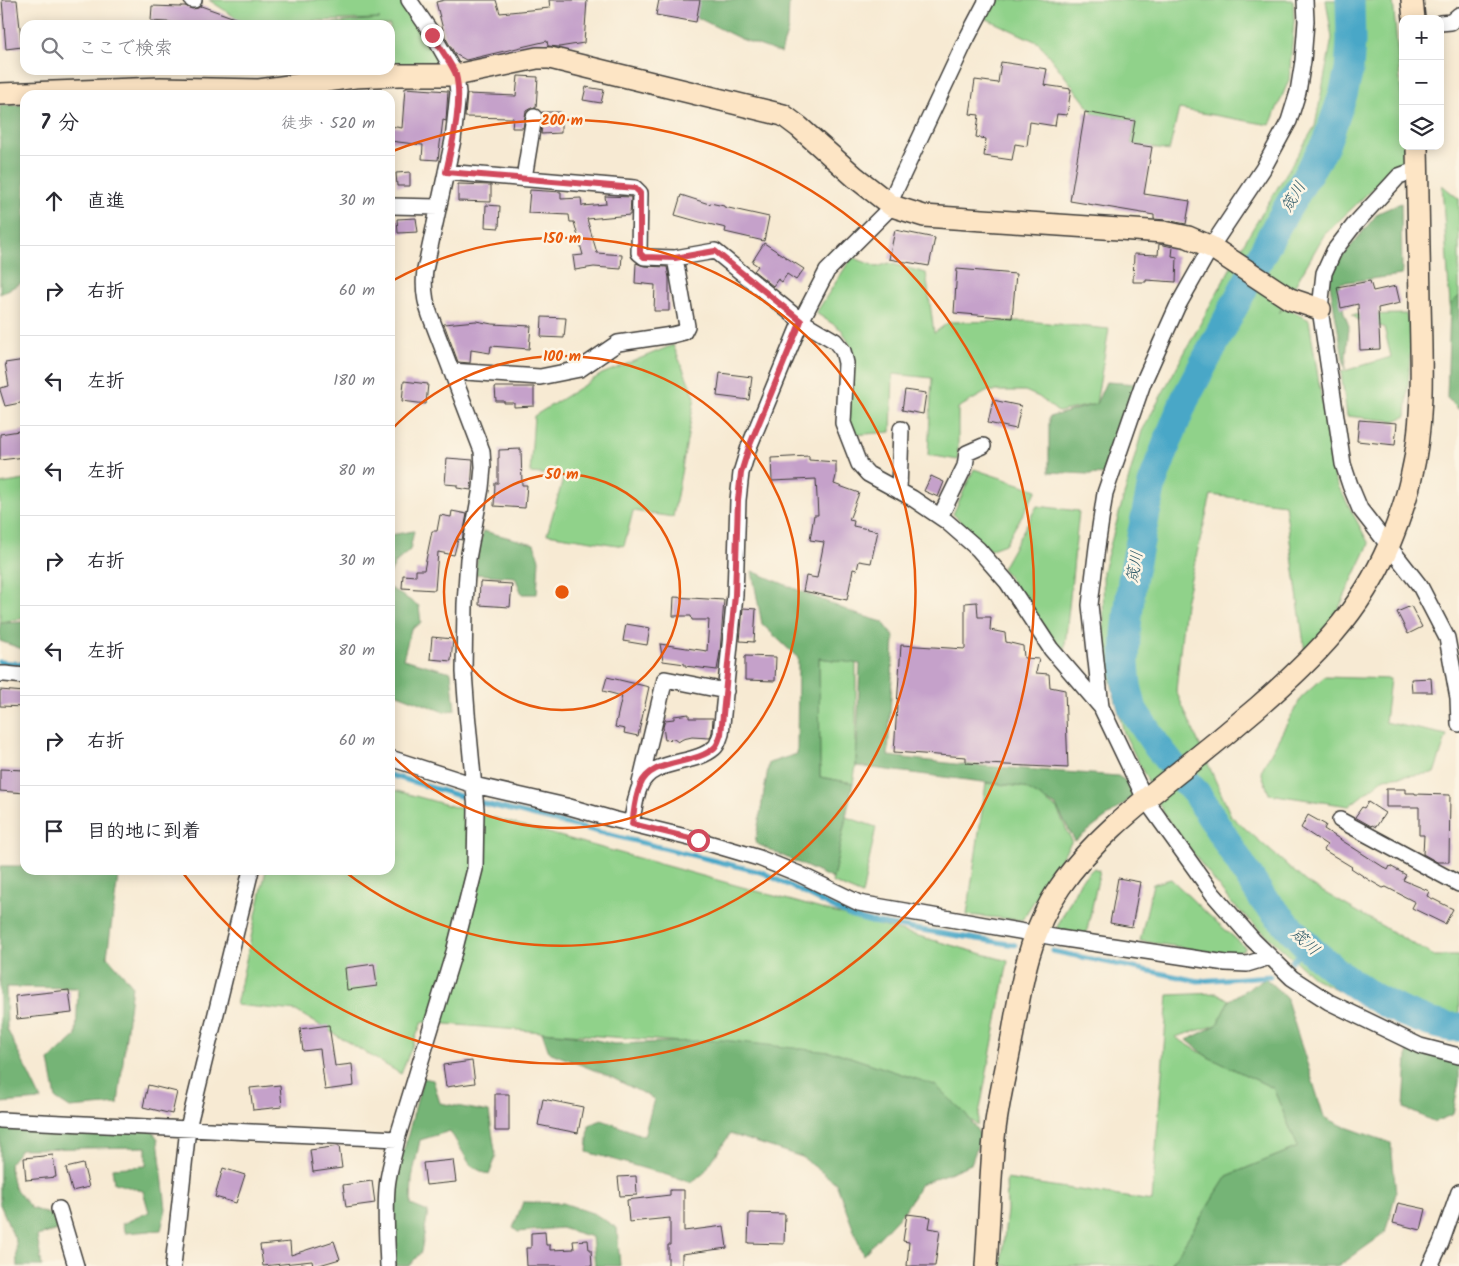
<!DOCTYPE html>
<html lang="ja">
<meta charset="utf-8">
<style>
body{margin:0;font-family:Kalam,"Klee One",sans-serif;background:#f2f2f3;color:#2b2b33}
.controls{position:absolute;right:15px;top:15px;display:grid;overflow:hidden;border-radius:10px;box-shadow:0 2px 12px #0003}
.controls button{width:45px;height:45px;display:grid;place-items:center;padding:0;border:0;border-bottom:1px solid #e1e1e2;background:#fff;color:#2b2b33;font:25px sans-serif}
.stop{position:absolute;width:15px;height:15px;margin:-11px;border:4px solid #d1495b;border-radius:50%;background:#fff}
.stop.end{background:#d1495b;border-color:#fff;box-shadow:0 1px 5px #0008}
.list{margin:0;padding:0;list-style:none}
h2{display:flex;justify-content:space-between;align-items:center;height:65px;margin:0;padding:0 20px;font-size:21px}
h2 small{font-size:16px;font-weight:400;color:#7c7c81}
.list li{display:grid;grid-template-columns:32px 1fr auto;gap:15px;align-items:center;box-sizing:border-box;height:90px;padding:0 20px;border-top:1px solid #e1e1e2}
.list b{display:block;font-size:19px;white-space:nowrap}
.list em{font-size:16px;font-style:normal;color:#7c7c81}
.icon{flex:none;width:28px;height:28px;fill:none;stroke:currentColor;stroke-width:2;stroke-linecap:round;stroke-linejoin:round}
.map{position:relative;flex:none;width:1459px;height:1266px;overflow:hidden}
.search{position:absolute;background:#fff;box-shadow:0 2px 12px #0003;left:20px;top:20px;width:375px;height:55px;display:flex;align-items:center;gap:12px;box-sizing:border-box;padding:0 18px;border-radius:15px;color:#7c7c81;font-size:19px}
.panel{position:absolute;background:#fff;box-shadow:0 2px 12px #0003;left:20px;top:90px;width:375px;height:785px;border-radius:15px}
.map>svg:first-child{display:block}
</style>
<div class="map">
<svg width="1459" height="1266" viewBox="0 0 1459 1266">
<rect width="100%" height="100%" fill="#fcf5e5"/>
<filter id="ink" filterUnits="userSpaceOnUse"><feTurbulence type="fractalNoise" baseFrequency=".02" numOctaves="2"/><feDisplacementMap in="SourceGraphic" scale="10" xChannelSelector="R" yChannelSelector="G"/><feConvolveMatrix kernelMatrix="1 2 1 2 8 2 1 2 1" color-interpolation-filters="sRGB"/></filter>
<filter id="wash" filterUnits="userSpaceOnUse"><feTurbulence type="fractalNoise" baseFrequency=".0096" numOctaves="4" result="noise"/><feDisplacementMap in="SourceGraphic" scale="20" xChannelSelector="R" yChannelSelector="G"/><feGaussianBlur stdDeviation="1.12" result="paint"/><feColorMatrix in="noise" values="0 0 0 0 0 0 0 0 0 0 0 0 0 0 0 0 0 1.4 0 .05"/><feComposite in="paint" operator="in"/></filter>
<g filter="url(#wash)">
<rect width="100%" height="100%" fill="#f7ead3"/>
<path fill="#90d28a" stroke="#567753" d="M 209,0 L 401,0 L 440,64 L 390,68 L 390,25 L 311,25 L 380,19 L 244,23 Z
M 994,0 L 1293,0 L 1294,21 L 1289,80 L 1270,125 L 1179,109 L 1169,151 L 1131,144 L 1135,121 L 1094,114 L 1039,43 L 985,18 Z
M 1326,0 L 1393,0 L 1403,114 L 1403,146 L 1405,146 L 1406,157 L 1324,235 L 1279,313 L 1285,307 L 1309,320 L 1334,478 L 1369,544 L 1333,621 L 1305,652 L 1285,504 L 1211,495 L 1185,603 L 1176,691 L 1231,816 L 1306,882 L 1434,956 L 1459,956 L 1459,1033 L 1430,1037 L 1314,978 L 1231,903 L 1165,816 L 1124,733 L 1104,655 L 1103,571 L 1142,431 L 1244,243 L 1315,126 L 1332,38 Z
M 1442,185 L 1459,199 L 1459,296 L 1450,305 Z
M 852,257 L 877,267 L 889,263 L 926,273 L 934,333 L 949,322 L 1027,321 L 1109,329 L 1096,404 L 1058,412 L 1039,397 L 1025,391 L 988,391 L 958,408 L 958,460 L 928,455 L 932,378 L 893,374 L 891,432 L 853,435 L 843,423 L 853,351 L 842,330 L 816,313 Z
M 1406,314 L 1412,330 L 1406,416 L 1395,421 L 1347,416 L 1341,372 L 1391,357 L 1384,327 L 1363,324 L 1352,315 Z
M 673,345 L 695,397 L 673,517 L 633,511 L 624,546 L 547,534 L 564,476 L 530,473 L 534,416 L 602,374 Z
M 974,469 L 1037,490 L 1005,544 L 989,550 L 953,514 Z
M 25,480 L 25,618 L 0,622 L 0,484 Z
M 1037,506 L 1079,511 L 1064,655 L 1002,568 Z
M 819,658 L 856,663 L 856,766 L 853,783 L 820,777 Z
M 1324,677 L 1390,679 L 1385,722 L 1447,735 L 1434,773 L 1384,778 L 1349,806 L 1269,794 L 1261,771 L 1301,698 Z
M 986,783 L 1026,787 L 1057,809 L 1072,841 L 1022,920 L 967,915 Z
M 390,789 L 1008,961 L 977,1125 L 924,1082 L 838,1053 L 542,1032 L 422,1022 L 401,1074 L 296,1011 L 236,1005 L 266,870 L 390,870 Z
M 846,817 L 876,827 L 862,895 L 832,882 Z
M 1094,868 L 1100,870 L 1086,935 L 1056,929 L 1081,880 Z
M 1171,879 L 1202,909 L 1246,948 L 1233,955 L 1140,941 L 1153,884 Z
M 1217,993 L 1229,1000 L 1217,1025 L 1175,1037 L 1208,1057 L 1273,1088 L 1298,1147 L 1227,1176 L 1170,1266 L 1001,1266 L 1007,1210 L 1006,1179 L 1152,1201 L 1168,995 Z"/>
<path fill="#74b476" stroke="#486849" d="M 691,0 L 789,0 L 788,29 L 781,53 L 741,39 L 688,13 Z
M 0,105 L 25,105 L 25,276 L 21,283 L 0,294 Z
M 1401,203 L 1402,275 L 1339,283 L 1344,313 L 1349,326 L 1345,369 L 1328,274 L 1378,213 Z
M 1459,296 L 1459,410 L 1447,398 L 1450,305 Z
M 1106,382 L 1138,384 L 1106,475 L 1049,472 L 1049,417 L 1096,404 Z
M 414,531 L 410,550 L 396,562 L 390,574 L 390,535 Z
M 483,531 L 534,544 L 539,559 L 537,594 L 522,594 L 515,577 L 474,574 Z
M 752,571 L 856,614 L 883,622 L 894,637 L 888,756 L 955,764 L 1118,776 L 1141,791 L 1075,841 L 1056,806 L 1023,787 L 856,766 L 860,664 L 819,658 L 820,777 L 853,783 L 833,879 L 755,843 L 769,763 L 797,754 L 798,658 L 762,624 Z
M 390,588 L 419,606 L 421,623 L 411,629 L 403,659 L 451,672 L 455,710 L 444,712 L 390,691 Z
M 25,622 L 25,650 L 0,641 L 0,623 Z
M 0,866 L 25,866 L 25,870 L 119,870 L 107,956 L 132,985 L 118,1104 L 70,1108 L 56,1099 L 49,1060 L 76,1036 L 78,988 L 6,987 L 7,1029 L 41,1100 L 0,1103 Z
M 1265,978 L 1286,997 L 1324,1117 L 1343,1126 L 1391,1143 L 1396,1193 L 1385,1233 L 1339,1266 L 1170,1266 L 1227,1176 L 1298,1147 L 1273,1088 L 1208,1057 L 1187,1040 L 1217,1025 L 1229,1000 Z
M 542,1032 L 573,1035 L 614,1044 L 722,1040 L 838,1053 L 935,1085 L 966,1114 L 981,1136 L 971,1164 L 921,1184 L 905,1210 L 863,1255 L 836,1183 L 802,1157 L 730,1134 L 703,1174 L 691,1182 L 587,1152 L 589,1125 L 602,1120 L 644,1136 L 654,1099 L 611,1077 L 549,1052 Z
M 1408,1040 L 1459,1060 L 1459,1081 L 1453,1114 L 1435,1122 L 1404,1108 Z
M 423,1078 L 433,1080 L 440,1103 L 489,1112 L 496,1157 L 489,1175 L 471,1166 L 450,1131 L 420,1140 L 412,1178 L 411,1205 L 428,1212 L 421,1252 L 409,1266 L 395,1266 L 391,1222 L 393,1191 Z
M 0,1124 L 149,1126 L 158,1139 L 166,1209 L 161,1230 L 126,1233 L 122,1224 L 149,1212 L 143,1191 L 114,1183 L 112,1168 L 146,1166 L 146,1147 L 21,1149 L 9,1164 L 14,1187 L 31,1208 L 54,1216 L 64,1228 L 37,1236 L 42,1266 L 17,1266 L 16,1242 L 0,1204 Z
M 523,1202 L 563,1203 L 595,1214 L 617,1228 L 620,1266 L 595,1266 L 592,1237 L 561,1228 L 518,1232 L 513,1228 Z"/>
<g fill="none" stroke-linecap="round" stroke-linejoin="round">
<path stroke="#48a7c7" stroke-width="5" d="M 0,662 L 25,664
M 390,775 L 486,804 L 764,873 L 850,916 L 871,922 L 1015,945
M 1052,951 L 1198,981 L 1270,976
M 1292,961 L 1308,947"/>
<path stroke="#48a7c7" stroke-width="29" d="M 1350,0 L 1351,41 L 1349,70 L 1343,95 L 1326,143 L 1276,227 L 1184,401 L 1169,438 L 1152,484 L 1132,580 L 1126,634 L 1125,663 L 1127,686 L 1133,710 L 1157,746 L 1184,780 L 1196,793 L 1263,899 L 1312,951 L 1341,975 L 1370,995 L 1400,1011 L 1428,1022 L 1450,1027 L 1459,1027"/>
</g>
<g id="blocks">
<path fill="#c5a1ca" d="M 2,0 L 17,0 L 22,47 L 6,49 Z
M 445,0 L 496,0 L 500,13 L 550,8 L 549,0 L 587,0 L 584,43 L 559,47 L 548,46 L 547,41 L 466,60 L 455,54 L 445,37 L 436,2 Z
M 659,0 L 700,0 L 696,22 L 656,15 Z
M 152,6 L 181,7 L 181,6 L 185,6 L 192,9 L 198,8 L 201,6 L 246,22 L 195,25 L 195,24 L 151,21 Z
M 1001,62 L 1047,69 L 1044,85 L 1071,89 L 1067,115 L 1057,114 L 1055,126 L 1030,122 L 1027,146 L 1015,144 L 1012,160 L 984,156 L 986,139 L 976,137 L 979,115 L 970,114 L 975,80 L 998,83 Z
M 518,76 L 538,77 L 536,108 L 531,108 L 526,111 L 523,128 L 512,128 L 513,118 L 465,117 L 467,94 L 516,96 Z
M 586,87 L 604,90 L 601,103 L 583,100 Z
M 405,88 L 448,91 L 446,121 L 443,120 L 438,160 L 422,159 L 423,145 L 390,141 L 390,126 L 402,128 Z
M 542,112 L 561,112 L 561,133 L 541,134 L 543,119 Z
M 1085,112 L 1135,121 L 1131,144 L 1152,147 L 1144,194 L 1190,201 L 1186,224 L 1166,220 L 1154,219 L 1154,215 L 1070,201 Z
M 410,172 L 410,186 L 397,186 L 396,173 Z
M 458,184 L 491,185 L 491,202 L 458,201 Z
M 530,190 L 561,192 L 561,199 L 581,198 L 582,206 L 606,204 L 605,196 L 631,197 L 630,215 L 587,219 L 597,253 L 622,255 L 621,269 L 594,267 L 575,270 L 573,256 L 583,255 L 574,222 L 570,222 L 569,215 L 528,213 Z
M 681,195 L 709,204 L 710,203 L 724,206 L 724,207 L 769,217 L 764,241 L 725,232 L 726,228 L 700,222 L 675,215 Z
M 486,205 L 500,206 L 499,228 L 485,227 Z
M 416,218 L 418,232 L 398,233 L 397,219 Z
M 895,230 L 935,238 L 929,266 L 889,259 Z
M 764,243 L 804,269 L 796,280 L 787,274 L 782,282 L 778,279 L 773,286 L 754,271 L 758,266 L 752,262 Z
M 1159,244 L 1173,247 L 1172,256 L 1177,257 L 1176,282 L 1146,280 L 1146,282 L 1133,282 L 1134,254 L 1158,255 Z
M 636,263 L 644,266 L 667,267 L 669,278 L 669,311 L 654,311 L 655,285 L 635,283 Z
M 957,269 L 1016,274 L 1012,318 L 954,313 Z
M 1370,281 L 1373,291 L 1396,286 L 1400,303 L 1378,308 L 1380,349 L 1360,350 L 1358,304 L 1341,308 L 1337,287 Z
M 542,317 L 566,318 L 564,338 L 541,337 Z
M 476,321 L 492,324 L 531,326 L 529,349 L 491,346 L 490,353 L 471,350 L 470,363 L 458,362 L 444,324 Z
M 25,360 L 25,402 L 5,406 L 0,390 L 0,388 L 9,386 L 5,363 Z
M 720,373 L 752,377 L 749,400 L 717,396 Z
M 404,381 L 428,384 L 426,404 L 402,401 Z
M 495,387 L 534,387 L 534,406 L 514,407 L 514,403 L 504,403 L 504,401 L 496,401 Z
M 905,390 L 926,393 L 923,414 L 902,410 Z
M 993,400 L 1021,406 L 1016,429 L 988,423 Z
M 1359,420 L 1397,423 L 1395,445 L 1357,441 Z
M 25,430 L 25,457 L 0,460 L 0,434 Z
M 521,449 L 522,485 L 527,485 L 525,508 L 494,506 L 495,483 L 498,483 L 498,458 L 499,458 L 499,450 Z
M 809,456 L 809,460 L 836,462 L 836,476 L 834,484 L 859,493 L 849,520 L 854,521 L 853,526 L 878,531 L 871,563 L 859,561 L 857,570 L 853,569 L 847,600 L 803,591 L 806,576 L 817,578 L 824,542 L 810,540 L 814,515 L 818,515 L 816,479 L 772,481 L 771,458 Z
M 447,458 L 473,460 L 471,490 L 457,488 L 457,485 L 445,484 Z
M 931,476 L 944,482 L 938,497 L 924,491 Z
M 452,511 L 467,514 L 462,540 L 458,539 L 454,555 L 438,552 L 435,590 L 402,588 L 403,575 L 416,576 L 416,570 L 424,570 L 432,531 L 437,531 L 440,515 L 451,517 Z
M 480,582 L 512,584 L 510,607 L 479,605 Z
M 674,597 L 724,600 L 720,652 L 717,670 L 685,666 L 685,664 L 663,661 L 660,644 L 707,651 L 709,620 L 692,620 L 691,616 L 673,616 Z
M 977,602 L 978,617 L 991,617 L 990,630 L 1005,633 L 1006,642 L 1023,646 L 1024,658 L 1039,659 L 1036,673 L 1049,674 L 1050,687 L 1065,690 L 1068,768 L 966,763 L 966,757 L 894,752 L 901,645 L 965,649 L 965,603 Z
M 1411,606 L 1422,627 L 1408,634 L 1397,612 Z
M 743,608 L 756,609 L 754,642 L 740,641 Z
M 626,624 L 650,628 L 647,645 L 623,641 Z
M 432,637 L 453,639 L 451,661 L 430,659 Z
M 745,656 L 776,657 L 775,681 L 745,680 Z
M 607,677 L 649,687 L 638,736 L 624,733 L 625,729 L 615,727 L 622,696 L 603,691 Z
M 1431,678 L 1432,692 L 1412,692 L 1411,679 Z
M 0,690 L 25,692 L 25,707 L 0,706 Z
M 689,714 L 689,718 L 713,718 L 712,732 L 710,738 L 692,737 L 683,739 L 678,742 L 674,739 L 665,740 L 663,727 L 665,720 L 674,719 L 674,716 Z
M 0,769 L 25,770 L 25,793 L 0,791 Z
M 1386,789 L 1405,789 L 1405,793 L 1415,793 L 1415,794 L 1450,795 L 1449,862 L 1437,862 L 1423,854 L 1424,835 L 1419,835 L 1419,807 L 1386,807 Z
M 1368,802 L 1385,813 L 1376,827 L 1372,825 L 1371,826 L 1355,817 L 1362,807 L 1364,808 Z
M 1308,815 L 1326,825 L 1324,829 L 1388,870 L 1390,866 L 1406,875 L 1403,880 L 1429,891 L 1427,896 L 1453,909 L 1445,924 L 1412,908 L 1415,902 L 1386,887 L 1383,888 L 1369,880 L 1351,868 L 1352,867 L 1324,850 L 1327,845 L 1301,828 Z
M 1118,878 L 1140,882 L 1132,927 L 1110,923 Z
M 374,964 L 377,986 L 347,990 L 345,968 Z
M 69,990 L 72,1013 L 17,1019 L 15,996 Z
M 329,1025 L 335,1066 L 352,1064 L 354,1086 L 325,1090 L 320,1049 L 303,1051 L 300,1029 Z
M 472,1061 L 475,1083 L 446,1087 L 443,1065 Z
M 148,1085 L 177,1092 L 172,1114 L 143,1107 Z
M 280,1085 L 282,1107 L 253,1110 L 250,1088 Z
M 495,1094 L 509,1094 L 509,1131 L 495,1131 Z
M 543,1099 L 583,1107 L 578,1133 L 538,1125 Z
M 339,1146 L 342,1168 L 313,1172 L 310,1150 Z
M 53,1155 L 56,1177 L 26,1180 L 24,1158 Z
M 453,1160 L 456,1182 L 426,1185 L 423,1163 Z
M 83,1164 L 89,1187 L 72,1191 L 66,1168 Z
M 223,1168 L 245,1175 L 236,1203 L 215,1197 Z
M 636,1176 L 637,1195 L 620,1196 L 618,1177 Z
M 372,1181 L 375,1203 L 346,1207 L 343,1185 Z
M 670,1190 L 684,1190 L 684,1231 L 724,1226 L 727,1248 L 682,1254 L 682,1266 L 668,1266 L 668,1245 L 670,1245 L 670,1218 L 629,1222 L 627,1200 L 670,1195 Z
M 1398,1203 L 1426,1209 L 1421,1230 L 1393,1223 Z
M 749,1213 L 785,1214 L 784,1244 L 748,1243 Z
M 907,1214 L 931,1217 L 929,1228 L 940,1230 L 935,1266 L 907,1266 L 909,1242 L 903,1241 Z
M 545,1232 L 546,1245 L 550,1245 L 550,1250 L 574,1249 L 573,1241 L 588,1240 L 589,1250 L 591,1250 L 592,1266 L 527,1266 L 526,1248 L 531,1248 L 531,1233 Z
M 334,1241 L 340,1259 L 316,1266 L 313,1266 L 312,1261 L 263,1266 L 260,1245 L 290,1242 L 291,1255 Z"/>
</g>
</g>
<g filter="url(#ink)">
<use href="#blocks" fill-opacity="0" stroke="#3d3b37" stroke-width="1"/>
<g fill="none" stroke-linecap="round" stroke-linejoin="round">
<g stroke="#3d3b37" stroke-width="18">
<path id="street" d="M 192,0 L 194,0
M 1305,0 L 1306,21 L 1303,61 L 1298,92 L 1289,121 L 1263,169 L 1211,247 L 1177,307 L 1143,383 L 1105,493 L 1097,547 L 1090,605 L 1101,707 L 1145,799 L 1213,894 L 1253,940 L 1292,978 L 1329,1002 L 1420,1046 L 1459,1056
M 1440,23 L 1451,22 L 1459,15
M 1418,169 L 1399,176 L 1354,225 L 1334,251 L 1324,273 L 1320,309 L 1343,464 L 1350,485 L 1360,509 L 1420,586 L 1447,638 L 1458,698 L 1459,724
M 446,172 L 635,188 L 640,193 L 639,253 L 644,257 L 675,258 L 715,251 L 801,321 L 835,341 L 843,351 L 846,363 L 843,423 L 859,464 L 868,474 L 912,498 L 946,521 L 978,549 L 1007,582 L 1051,649 L 1101,707
M 524,178 L 534,117
M 889,204 L 965,42 L 987,0
M 390,206 L 438,207
M 451,371 L 540,377 L 580,369 L 618,343 L 672,335 L 684,332 L 687,326 L 675,258
M 899,491 L 901,429
M 940,517 L 965,466 L 967,453 L 983,446
M 0,674 L 5,674 L 25,676
M 390,758 L 474,785 L 566,806 L 612,819 L 698,840 L 759,858 L 799,874 L 859,903 L 1059,938 L 1226,963 L 1247,964 L 1270,957
M 640,783 L 665,679 L 726,691
M 1340,820 L 1459,884
M 631,824 C 634,812 635,797 640,786 C 651,758 694,766 714,748 C 718,745 719,739 721,734 L 735,595 L 738,500 L 741,473 L 749,447 L 801,321 L 827,271 L 892,206
M 0,1120 L 397,1139
M 59,1209 L 76,1266
M 173,1266 L 188,1128 L 251,870
M 388,1266 C 387,1240 385,1214 387,1188 C 388,1172 394,1155 397,1139 L 454,952 L 475,869 L 476,809 L 467,713 L 464,672 L 465,604 L 468,559 L 481,488 L 483,467 L 482,451 L 430,315 C 424,299 423,286 425,270 L 453,140 L 458,93 L 456,75 L 433,35 L 409,0
M 1430,1266 L 1441,1243 L 1459,1192"/>
</g>
<g stroke="#3d3b37" stroke-width="24">
<path id="secondary" d="M 1412,0 L 1414,19
M 0,94 L 161,88 L 259,90 L 355,77 L 399,75 L 456,75 L 537,58 L 550,58 L 783,115 L 799,127 L 855,177 L 892,206 L 924,216 L 1164,232 L 1188,237 L 1211,247 L 1290,299 L 1320,309
M 986,1266 C 989,1224 990,1181 994,1138 C 997,1105 1006,1071 1012,1038 C 1021,985 1029,932 1060,887 C 1089,844 1134,808 1174,776 C 1202,754 1230,731 1258,707 C 1313,659 1360,613 1389,545 C 1398,523 1406,501 1411,478 C 1425,420 1421,358 1420,300 C 1419,248 1418,197 1417,146"/>
</g>
<use href="#street" stroke="#fff" stroke-width="15"/>
<use href="#secondary" stroke="#fde5c5" stroke-width="21"/>
</g>
</g>
<g fill="none" stroke-linecap="round" stroke-linejoin="round" filter="url(#ink)">
<path stroke="#d1495b" stroke-width="6" d="M 432,35 C 438,45 453,66 456,75 C 463,102 452,145 446,172 L 635,188 L 640,193 L 640,253 L 644,257 L 675,258 L 715,251 L 801,321 L 749,447 L 741,473 L 738,500 L 735,595 L 721,734 C 719,739 718,745 714,748 C 694,766 650,758 640,786 C 635,797 634,812 632,824 L 698,840"/>
</g>
<g fill="none" stroke="#e8590c" stroke-width="2.5">
<circle cx="562" cy="592" r="118"/>
<path d="M391 430A236 236 0 1 1 391 754"/>
<path d="M390 282A354 354 0 1 1 344 871"/>
<path d="M393 151A472 472 0 1 1 183 873"/>
</g>
<g text-anchor="middle" dominant-baseline="central" stroke-width="5" stroke-linejoin="round" paint-order="stroke">
<g font-size="16" font-style="italic" fill="#305b69" stroke="#fcf5e5">
<text transform="translate(1294 197) rotate(-59)">筬川</text>
<text transform="translate(1135 567) rotate(-80)">筬川</text>
<text transform="translate(1305 942) rotate(43)">筬川</text>
</g>
</g>
<circle cx="562" cy="592" r="8" fill="#e8590c" stroke="#fcf5e5" stroke-width="2.5"/>
<g font-size="15" text-anchor="middle" font-weight="bold" fill="#e8590c" stroke="#fcf5e5" stroke-width="5" stroke-linejoin="round" paint-order="stroke">
<text x="562" y="125">200 m</text>
<text x="562" y="243">150 m</text>
<text x="562" y="361">100 m</text>
<text x="562" y="479">50 m</text>
</g>
</svg>
<div class="controls">
<button>+</button>
<button>−</button>
<button><svg class="icon" aria-label="layers" viewBox="0 0 24 24"><path d="M12 4l9 5-9 5-9-5zM3 14l9 5 9-5"/></svg></button>
</div>
<div class="stop" style="left:698px;top:840px"></div>
<div class="stop end" style="left:432px;top:35px"></div>
<div class="search"><svg class="icon" aria-label="search" viewBox="0 0 24 24"><circle cx="10" cy="10" r="6"/><path d="M15 15l6 6"/></svg>ここで検索</div>
<section class="panel">
<h2>7 分<small>徒歩 · 520 m</small></h2>
<ul class="list">
<li><svg class="icon" aria-label="ahead" viewBox="0 0 24 24"><path d="M12 20V5M6 11l6-6 6 6"/></svg><div><b>直進</b></div><em>30 m</em></li>
<li><svg class="icon" aria-label="right" viewBox="0 0 24 24"><path d="M7 20v-9h11M14 6l5 5-5 5"/></svg><div><b>右折</b></div><em>60 m</em></li>
<li><svg class="icon" aria-label="left" viewBox="0 0 24 24"><path d="M17 20v-9H6M10 6l-5 5 5 5"/></svg><div><b>左折</b></div><em>180 m</em></li>
<li><svg class="icon" aria-label="left" viewBox="0 0 24 24"><path d="M17 20v-9H6M10 6l-5 5 5 5"/></svg><div><b>左折</b></div><em>80 m</em></li>
<li><svg class="icon" aria-label="right" viewBox="0 0 24 24"><path d="M7 20v-9h11M14 6l5 5-5 5"/></svg><div><b>右折</b></div><em>30 m</em></li>
<li><svg class="icon" aria-label="left" viewBox="0 0 24 24"><path d="M17 20v-9H6M10 6l-5 5 5 5"/></svg><div><b>左折</b></div><em>80 m</em></li>
<li><svg class="icon" aria-label="right" viewBox="0 0 24 24"><path d="M7 20v-9h11M14 6l5 5-5 5"/></svg><div><b>右折</b></div><em>60 m</em></li>
<li><svg class="icon" aria-label="arrive" viewBox="0 0 24 24"><path d="M6 21V4h12l-3 4 3 4H6"/></svg><div><b>目的地に到着</b></div></li>
</ul>
</section>
</div>
